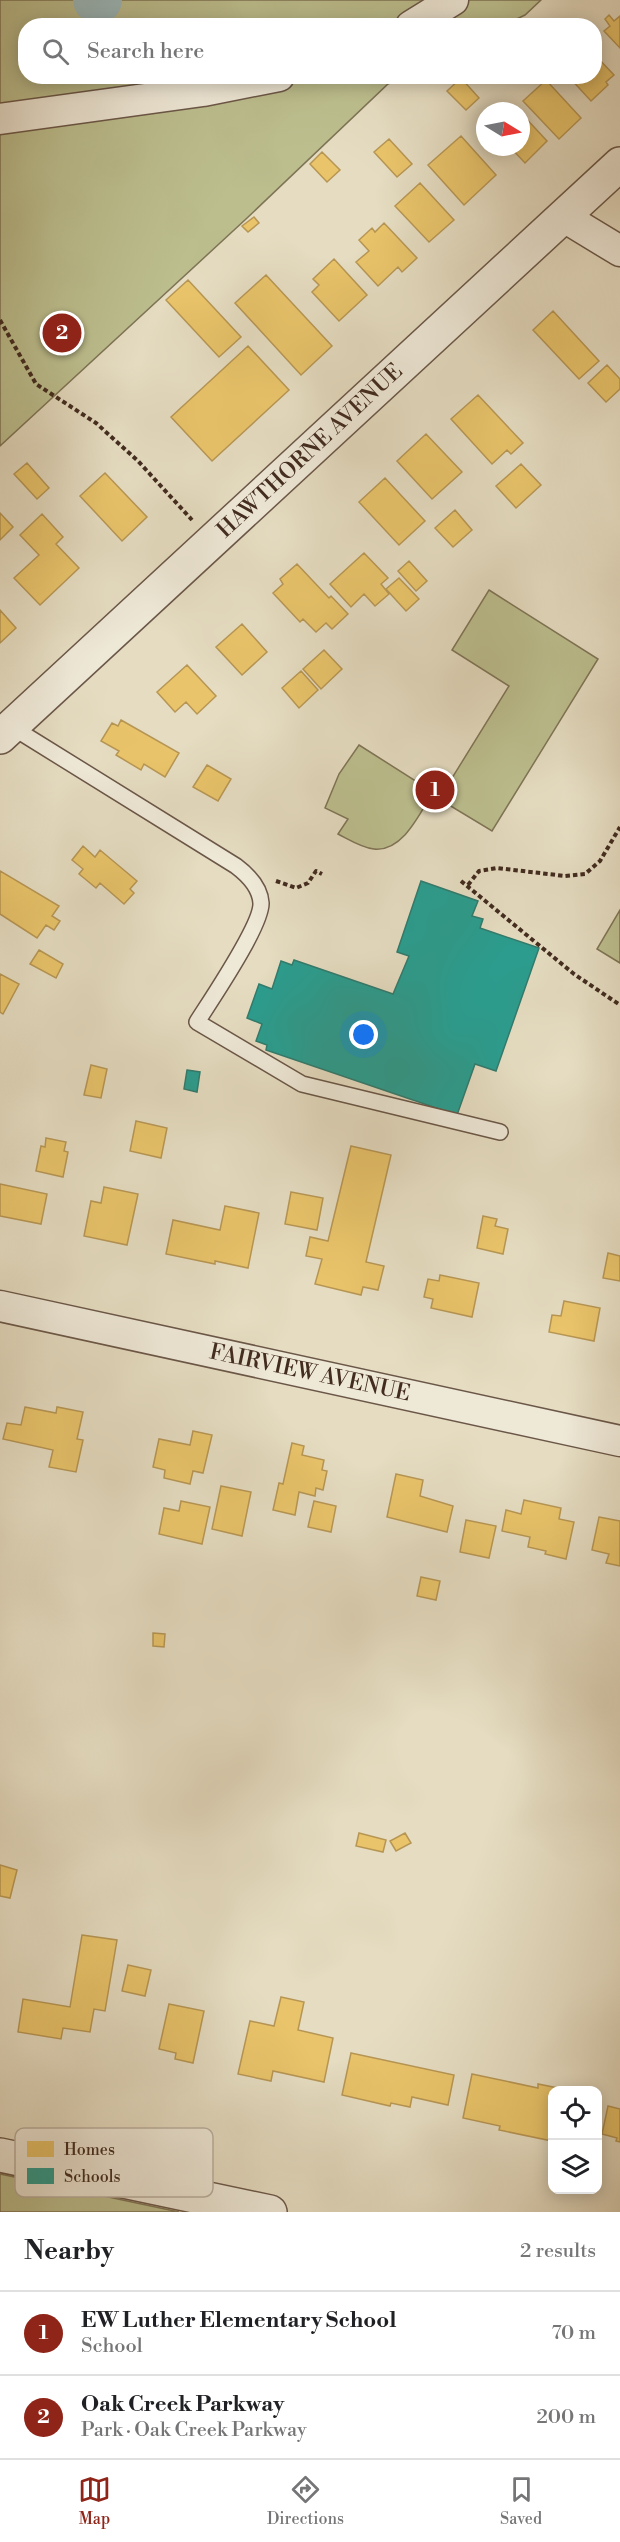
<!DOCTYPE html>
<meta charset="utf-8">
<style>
body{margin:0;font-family:"Libre Bodoni",serif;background:#f6f6f6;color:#202124}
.controls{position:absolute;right:18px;bottom:18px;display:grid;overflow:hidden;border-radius:12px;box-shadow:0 3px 15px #0003}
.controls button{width:54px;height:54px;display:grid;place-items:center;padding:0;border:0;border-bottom:2px solid #e0e0e0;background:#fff;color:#202124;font:30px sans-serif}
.compass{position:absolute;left:476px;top:102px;width:54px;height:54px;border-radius:50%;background:#fff;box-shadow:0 3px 15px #0003;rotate:100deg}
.you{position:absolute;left:364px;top:1035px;width:21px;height:21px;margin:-15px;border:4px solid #fff;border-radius:50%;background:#1a73e8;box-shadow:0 0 0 9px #1a73e833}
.badge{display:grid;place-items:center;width:39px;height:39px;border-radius:50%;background:#8f2418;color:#fff;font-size:20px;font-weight:700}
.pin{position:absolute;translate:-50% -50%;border:3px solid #fff;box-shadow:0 2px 6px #0006}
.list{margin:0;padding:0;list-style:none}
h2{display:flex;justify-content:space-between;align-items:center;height:78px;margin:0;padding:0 24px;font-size:26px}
h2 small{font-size:20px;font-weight:400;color:#757577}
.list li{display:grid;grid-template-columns:39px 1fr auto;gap:18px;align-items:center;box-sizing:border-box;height:84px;padding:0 24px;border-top:2px solid #e0e0e0}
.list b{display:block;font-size:22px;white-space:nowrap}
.list p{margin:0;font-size:20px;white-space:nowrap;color:#757577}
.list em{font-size:20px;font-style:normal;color:#757577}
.icon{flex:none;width:33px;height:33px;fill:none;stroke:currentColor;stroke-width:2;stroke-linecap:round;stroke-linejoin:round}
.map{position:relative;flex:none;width:620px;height:2212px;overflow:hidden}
.search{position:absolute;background:#fff;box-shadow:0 3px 15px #0003;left:18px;right:18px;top:18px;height:66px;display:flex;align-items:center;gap:15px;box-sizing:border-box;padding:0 21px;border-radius:24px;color:#757577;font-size:22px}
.sheet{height:246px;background:#fff}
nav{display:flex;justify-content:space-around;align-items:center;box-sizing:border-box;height:84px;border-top:2px solid #e0e0e0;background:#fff;font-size:16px;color:#757577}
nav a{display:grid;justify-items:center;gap:3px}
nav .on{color:#8f2418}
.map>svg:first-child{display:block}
</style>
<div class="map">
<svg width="620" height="2212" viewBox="0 0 620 2212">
<rect width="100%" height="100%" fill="#e5dcc1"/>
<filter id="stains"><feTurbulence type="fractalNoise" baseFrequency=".00333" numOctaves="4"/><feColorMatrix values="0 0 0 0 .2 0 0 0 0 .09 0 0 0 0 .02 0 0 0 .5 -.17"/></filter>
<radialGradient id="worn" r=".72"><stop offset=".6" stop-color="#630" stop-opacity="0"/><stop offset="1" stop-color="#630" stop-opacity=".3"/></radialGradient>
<path fill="#bcbe8e" stroke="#7f7456" stroke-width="1.5" d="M 0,0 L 541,0 L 525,15 L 504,25 L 26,26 L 26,76 L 403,77 L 388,84 L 246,219 L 0,446 Z
M 489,590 L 598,659 L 492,831 L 439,799 L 509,686 L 452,650 Z
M 359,745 L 433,792 C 420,813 403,852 374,849 C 362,848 348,839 338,834 L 348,819 L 325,808 L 339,774 Z
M 620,910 L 620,963 L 597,949 Z
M 0,2174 L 179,2212 L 0,2212 Z"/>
<path fill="#e9c46a" stroke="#b79654" stroke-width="1.5" d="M 609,15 L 614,21 L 620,16 L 620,48 L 604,31 L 610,26 L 605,19 Z
M 594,54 L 614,75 L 606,82 L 608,85 L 591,101 L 568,76 L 594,76 Z
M 461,78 L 479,98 L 466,110 L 447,91 Z
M 546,80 L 581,118 L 559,139 L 523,101 Z
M 521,113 L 547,141 L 525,163 L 510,147 L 521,147 Z
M 461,136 L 496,175 L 464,205 L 428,165 Z
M 389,139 L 412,164 L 397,177 L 374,152 Z
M 322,152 L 340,170 L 327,182 L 310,164 Z
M 420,183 L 454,220 L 429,242 L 395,206 Z
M 254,217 L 259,223 L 248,232 L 242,226 Z
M 384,223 L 417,258 L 402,272 L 398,267 L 378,286 L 356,262 L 369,251 L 359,240 L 372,228 L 375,232 Z
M 334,259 L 367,295 L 339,321 L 312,292 L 319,285 L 313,279 Z
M 266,275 L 332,346 L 301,375 L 235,303 Z
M 188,280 L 241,337 L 219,357 L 166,300 Z
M 553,311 L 599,361 L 579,379 L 533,330 Z
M 248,346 L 289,390 L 212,461 L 171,417 Z
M 607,365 L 620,379 L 620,389 L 606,402 L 588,383 Z
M 478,395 L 523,443 L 511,454 L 507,450 L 492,464 L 451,419 Z
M 426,434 L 462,472 L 432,499 L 397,461 Z
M 27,463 L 49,488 L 37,499 L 14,474 Z
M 521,464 L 541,485 L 516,508 L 496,486 Z
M 105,473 L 147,517 L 122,541 L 80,496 Z
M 385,478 L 425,521 L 399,545 L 359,502 Z
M 455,510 L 472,530 L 453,547 L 435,528 Z
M 0,513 L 13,527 L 0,540 Z
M 42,514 L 63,537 L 56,544 L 79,568 L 40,605 L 14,578 L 39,555 L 20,535 Z
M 364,553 L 388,578 L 381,584 L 389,594 L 375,606 L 364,594 L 351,607 L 330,584 Z
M 409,561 L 427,581 L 416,591 L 398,571 Z
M 297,564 L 329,598 L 331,596 L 348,614 L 332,629 L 326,623 L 316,632 L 303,619 L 300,622 L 273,593 L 283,584 L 280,579 Z
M 399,578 L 419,599 L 406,611 L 386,589 Z
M 0,610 L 16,628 L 0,643 Z
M 242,624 L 267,652 L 242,675 L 216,647 Z
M 324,650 L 342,669 L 321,689 L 303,669 Z
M 187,665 L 216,696 L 197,714 L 186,702 L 175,712 L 157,692 Z
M 301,671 L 318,690 L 299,708 L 282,688 Z
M 121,720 L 179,753 L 165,777 L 144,764 L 141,770 L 116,755 L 119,751 L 101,741 L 112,723 L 118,726 Z
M 207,765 L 231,779 L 218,801 L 193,787 Z
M 83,846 L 95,857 L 100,850 L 137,881 L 130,889 L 134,893 L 124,904 L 100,883 L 96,888 L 79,874 L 83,869 L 72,860 Z
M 0,871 L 59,906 L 52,916 L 60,921 L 54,930 L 46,925 L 37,938 L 0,914 Z
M 39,950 L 63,964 L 56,978 L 30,964 Z
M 0,974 L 19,984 L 3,1014 L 0,1012 Z
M 91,1065 L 107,1069 L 101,1098 L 84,1095 Z
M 136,1121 L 167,1128 L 161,1158 L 130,1151 Z
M 46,1138 L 66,1142 L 64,1151 L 68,1152 L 63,1177 L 36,1171 L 41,1146 L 45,1147 Z
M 351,1146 L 391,1155 L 366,1262 L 384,1266 L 378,1290 L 363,1287 L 361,1295 L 315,1284 L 322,1259 L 306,1256 L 310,1237 L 328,1241 Z
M 0,1184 L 47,1194 L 41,1224 L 0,1216 Z
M 104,1187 L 138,1194 L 127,1245 L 84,1236 L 91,1201 L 101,1203 Z
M 291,1192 L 323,1198 L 317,1230 L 285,1224 Z
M 225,1206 L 259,1213 L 248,1268 L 215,1261 L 215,1264 L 166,1254 L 173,1220 L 220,1230 Z
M 483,1216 L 497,1219 L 495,1226 L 508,1229 L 503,1254 L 477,1248 Z
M 608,1253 L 620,1256 L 620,1281 L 603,1278 Z
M 440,1275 L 479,1283 L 472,1317 L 431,1308 L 433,1299 L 424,1297 L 428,1279 L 439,1281 Z
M 564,1301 L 600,1308 L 594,1341 L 549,1332 L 552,1315 L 561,1316 Z
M 25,1407 L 56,1413 L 57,1407 L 83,1412 L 77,1439 L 83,1440 L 76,1472 L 49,1467 L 53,1450 L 3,1439 L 7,1423 L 21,1425 Z
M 193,1431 L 212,1435 L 203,1473 L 193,1471 L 190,1484 L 164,1478 L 165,1470 L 153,1467 L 159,1439 L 190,1445 Z
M 292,1443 L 304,1446 L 302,1455 L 324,1460 L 322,1470 L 327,1471 L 323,1490 L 316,1488 L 315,1496 L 299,1492 L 295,1515 L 273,1510 L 279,1483 L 283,1484 Z
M 396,1474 L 423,1480 L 420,1496 L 453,1506 L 447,1532 L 387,1517 Z
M 221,1486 L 251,1492 L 242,1536 L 212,1529 Z
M 524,1500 L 561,1508 L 559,1519 L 574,1522 L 566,1559 L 545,1554 L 546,1551 L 528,1547 L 530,1537 L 502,1531 L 506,1510 L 521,1514 Z
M 181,1501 L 210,1507 L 202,1544 L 159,1534 L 164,1508 L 179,1511 Z
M 314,1501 L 336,1506 L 331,1532 L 308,1527 Z
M 599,1517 L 620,1521 L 620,1566 L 606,1563 L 609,1554 L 592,1550 Z
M 466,1520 L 496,1526 L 489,1558 L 460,1552 Z
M 421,1577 L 440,1581 L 436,1600 L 417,1596 Z
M 153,1633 L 165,1634 L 164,1647 L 153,1646 Z
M 359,1833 L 386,1840 L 383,1852 L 356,1846 Z
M 405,1833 L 411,1843 L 396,1851 L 390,1841 Z
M 0,1865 L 17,1870 L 10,1898 L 0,1896 Z
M 82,1935 L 117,1940 L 105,2011 L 94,2009 L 90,2032 L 63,2028 L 61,2039 L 18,2032 L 23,1999 L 70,2007 Z
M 128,1965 L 151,1970 L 145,1996 L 122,1991 Z
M 281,1997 L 304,2002 L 298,2030 L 333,2038 L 324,2082 L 273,2071 L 271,2081 L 238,2074 L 250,2021 L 274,2026 Z
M 169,2004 L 204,2011 L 193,2063 L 175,2059 L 176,2053 L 159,2049 Z
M 351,2053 L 454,2075 L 448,2105 L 412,2097 L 410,2107 L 391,2103 L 390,2106 L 342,2095 Z
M 472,2074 L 538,2088 L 538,2084 L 568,2090 L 552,2090 L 552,2141 L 499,2130 L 500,2126 L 463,2118 Z
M 608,2106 L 620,2109 L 620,2142 L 616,2141 L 617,2138 L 602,2134 Z"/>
<path fill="#2a9d8f" stroke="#317b6d" stroke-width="1.5" d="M 421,881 L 478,901 L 472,916 L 483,919 L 480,928 L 539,948 L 496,1071 L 475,1064 L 457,1115 L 266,1050 L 267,1045 L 256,1041 L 262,1024 L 247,1018 L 259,984 L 272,989 L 281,961 L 292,965 L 294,960 L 393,994 L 409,956 L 397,952 Z
M 187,1070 L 200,1072 L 197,1092 L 184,1089 Z"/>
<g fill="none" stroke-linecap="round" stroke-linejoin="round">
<path stroke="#9bb9bd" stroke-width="46" d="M 96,0 L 99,0"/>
<g stroke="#6b5748" stroke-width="18">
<path id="service" d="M 12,727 L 236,866 C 248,875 260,887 261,903 C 262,925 211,1000 197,1022 L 302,1084 L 500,1132"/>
</g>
<g stroke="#6b5748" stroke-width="33">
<path id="minor" d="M 411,26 L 453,0
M 0,119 L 203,91 L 279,76
M 564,217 L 620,251
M 0,1306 L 620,1441"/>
</g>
<g stroke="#6b5748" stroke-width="36">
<path id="tertiary" d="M 0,737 L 620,164
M 0,2155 L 270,2212"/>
</g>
<path stroke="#422b1f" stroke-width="4" stroke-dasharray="4.5 3" stroke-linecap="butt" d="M 0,320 L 36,384 L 96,423 L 138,461 L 192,520
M 276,881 L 296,888 L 308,883 L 316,871 L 322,874
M 461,881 L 574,974 L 620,1005
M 468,885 L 479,871 L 497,868 L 565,876 L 585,874 L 600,861 L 620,827"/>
<use href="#service" stroke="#eee8d7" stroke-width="15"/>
<use href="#minor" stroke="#eee8d7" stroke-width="30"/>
<use href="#tertiary" stroke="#eee8d7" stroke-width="33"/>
</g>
<g text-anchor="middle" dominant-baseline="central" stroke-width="6" stroke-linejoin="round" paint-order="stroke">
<g font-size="22" fill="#422b1f" stroke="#eee8d7">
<text transform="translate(310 451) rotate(-43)">HAWTHORNE AVENUE</text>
<text transform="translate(310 1373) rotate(12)">FAIRVIEW AVENUE</text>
</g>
</g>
<rect x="15" y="2128" width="198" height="69" rx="9" fill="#eee8d7" stroke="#baafa0" stroke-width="1.5"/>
<rect x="27" y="2141" width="27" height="16" fill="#e9c46a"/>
<rect x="27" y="2168" width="27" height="16" fill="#2a9d8f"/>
<g font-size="16" fill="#422b1f">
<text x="64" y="2155">Homes</text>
<text x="64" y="2182">Schools</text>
</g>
<rect width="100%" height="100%" filter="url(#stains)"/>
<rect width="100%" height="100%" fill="url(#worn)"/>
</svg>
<div class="controls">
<button><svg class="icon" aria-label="locate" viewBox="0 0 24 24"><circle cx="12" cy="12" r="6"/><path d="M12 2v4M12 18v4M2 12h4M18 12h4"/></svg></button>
<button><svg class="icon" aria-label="layers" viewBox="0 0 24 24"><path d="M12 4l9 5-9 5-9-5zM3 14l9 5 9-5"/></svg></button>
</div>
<svg class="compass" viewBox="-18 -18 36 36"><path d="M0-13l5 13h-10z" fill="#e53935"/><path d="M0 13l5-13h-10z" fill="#757577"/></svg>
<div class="you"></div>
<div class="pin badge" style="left:435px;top:790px">1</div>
<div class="pin badge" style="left:62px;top:333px">2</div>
<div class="search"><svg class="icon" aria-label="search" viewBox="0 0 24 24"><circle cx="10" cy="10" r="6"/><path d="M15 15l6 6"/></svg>Search here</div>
</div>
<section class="sheet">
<h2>Nearby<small>2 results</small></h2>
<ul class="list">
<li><span class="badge">1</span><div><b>EW Luther Elementary School</b><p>School</p></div><em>70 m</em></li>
<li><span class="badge">2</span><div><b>Oak Creek Parkway</b><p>Park · Oak Creek Parkway</p></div><em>200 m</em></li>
</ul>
</section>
<nav>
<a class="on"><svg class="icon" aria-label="map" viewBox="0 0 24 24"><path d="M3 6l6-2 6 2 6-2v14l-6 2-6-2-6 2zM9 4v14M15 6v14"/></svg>Map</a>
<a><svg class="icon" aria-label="directions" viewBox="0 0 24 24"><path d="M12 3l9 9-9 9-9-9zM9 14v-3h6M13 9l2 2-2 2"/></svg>Directions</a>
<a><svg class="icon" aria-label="saved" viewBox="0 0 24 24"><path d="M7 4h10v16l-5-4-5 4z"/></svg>Saved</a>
</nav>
